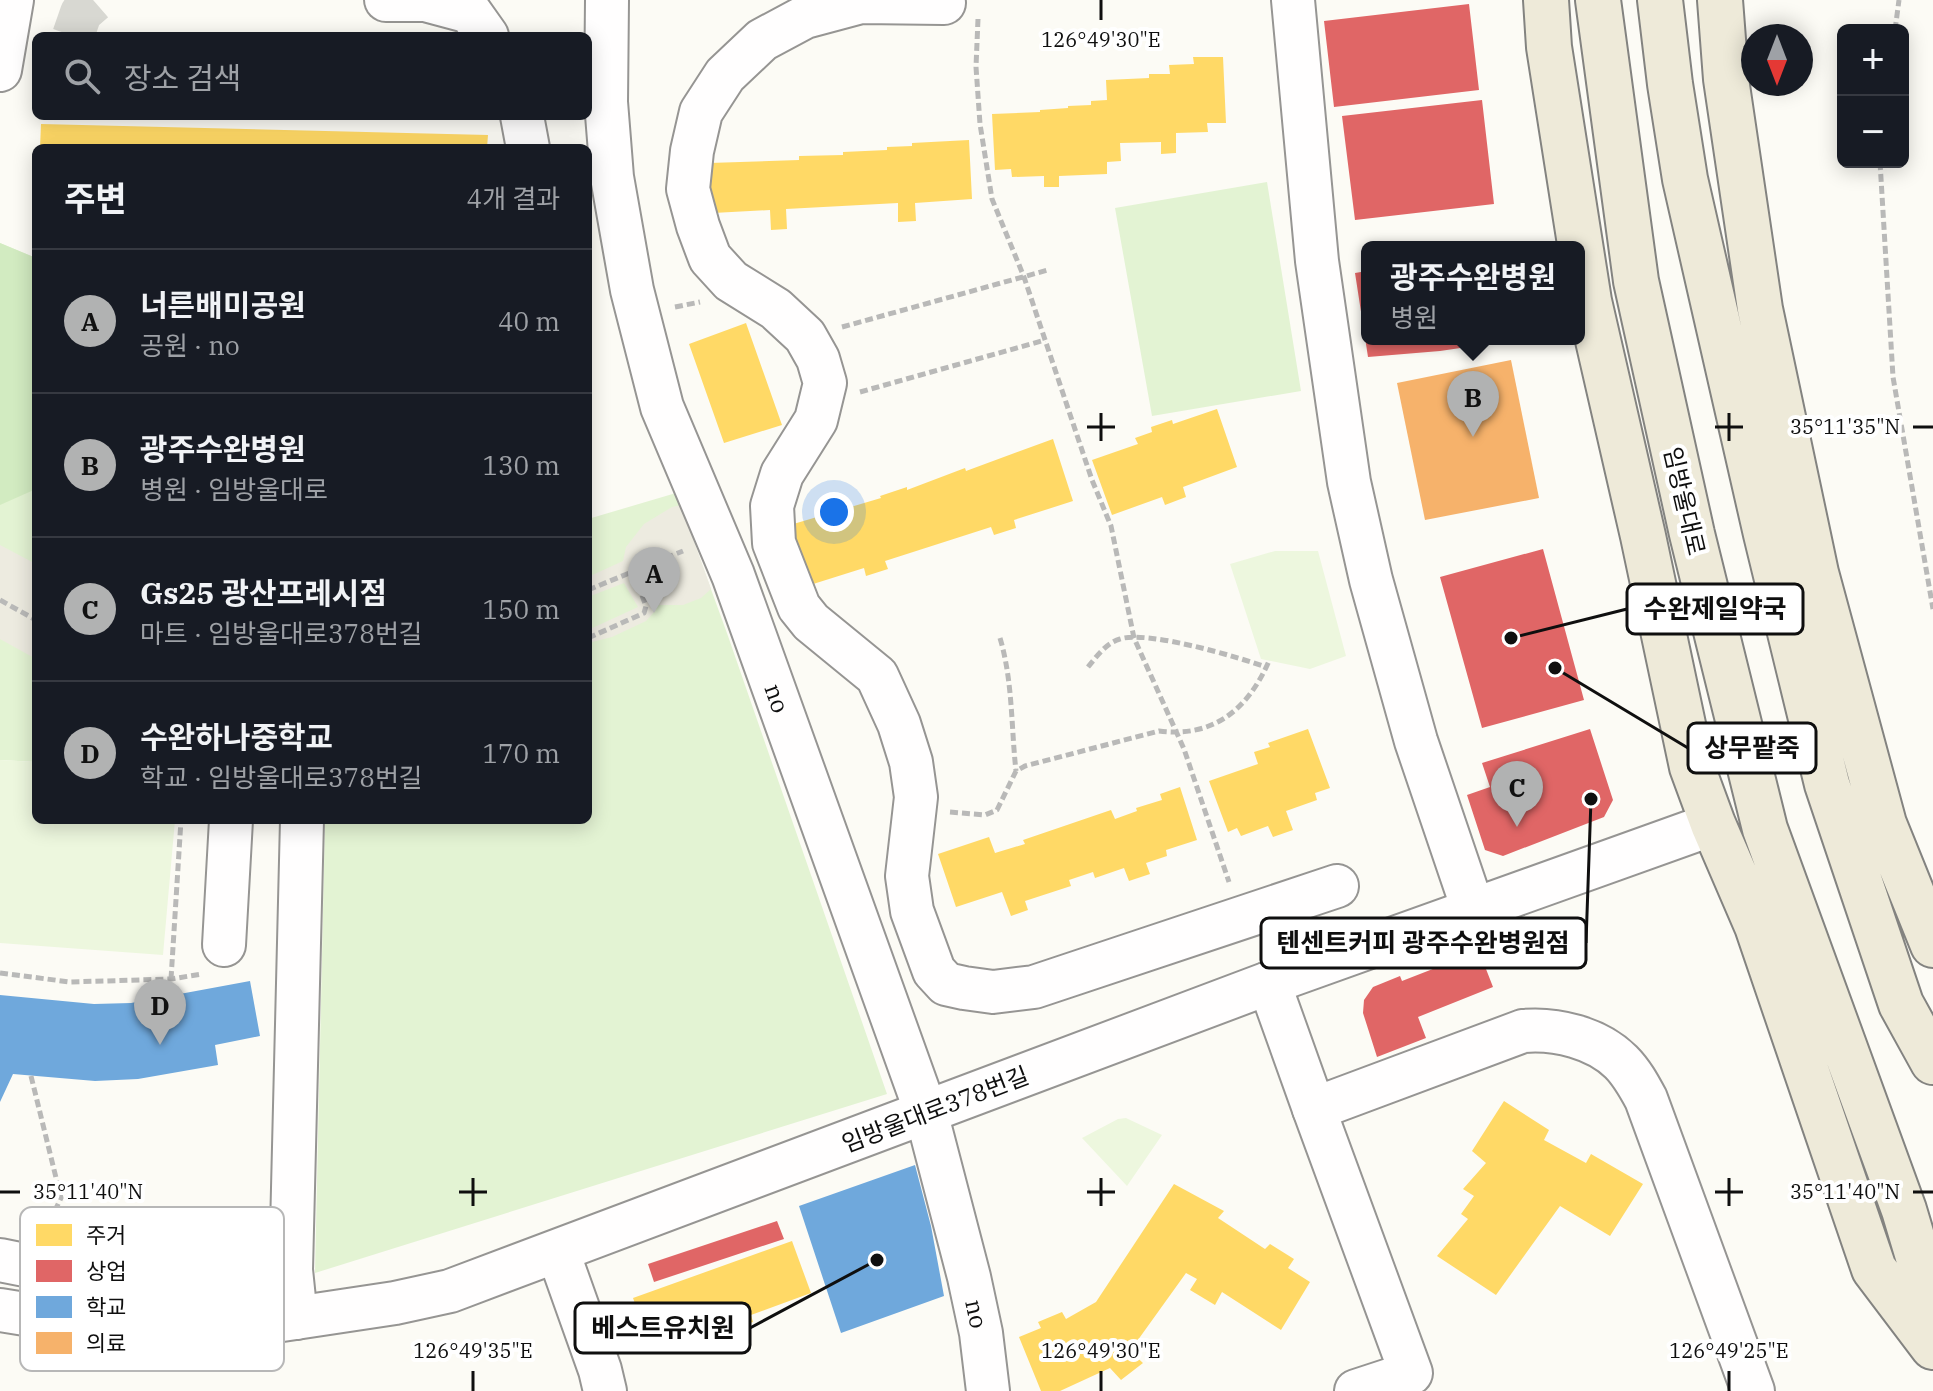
<!DOCTYPE html>
<html lang="ko">
<meta charset="utf-8">
<style>
body{margin:0;font-family:"IBM Plex Serif","Noto Sans KR",serif;background:#20242c;color:#f1f3f6}
.controls{position:absolute;right:24px;top:24px;display:grid;overflow:hidden;border-radius:12px;box-shadow:0 4px 20px #0003}
.controls button{width:72px;height:72px;display:grid;place-items:center;padding:0;border:0;border-bottom:2px solid #363941;background:#171b24;color:#f1f3f6;font:40px sans-serif}
.compass{position:absolute;left:1741px;top:24px;width:72px;height:72px;border-radius:50%;background:#171b24;box-shadow:0 4px 20px #0003;rotate:180deg}
.you{position:absolute;left:834px;top:512px;width:28px;height:28px;margin:-20px;border:6px solid #fff;border-radius:50%;background:#1a73e8;box-shadow:0 0 0 12px #1a73e833}
.badge{display:grid;place-items:center;width:52px;height:52px;border-radius:50%;background:#b1b2b2;color:#111;font-size:26px;font-weight:700}
.pin{position:absolute;translate:-50% -66px;filter:drop-shadow(0 2px 4px #0008)}
.pin::after{content:'';position:absolute;top:42px;width:28px;height:24px;background:inherit;clip-path:polygon(0 0,100% 0,50% 100%)}
.popup{position:absolute;left:1361px;top:241px;width:224px;height:104px;box-sizing:border-box;display:grid;place-content:center;border-radius:12px;background:#171b24;filter:drop-shadow(0 2px 6px #0005);font-size:26px;white-space:nowrap;color:#9ea1a6}
.popup b{font-size:30px;color:#f1f3f6}
.popup::after{content:'';position:absolute;left:50%;top:100%;margin-left:-16px;border:16px solid transparent;border-top-color:#171b24}
.list{margin:0;padding:0;list-style:none}
h2{display:flex;justify-content:space-between;align-items:center;height:104px;margin:0;padding:0 32px;font-size:34px}
h2 small{font-size:26px;font-weight:400;color:#9ea1a6}
.list li{display:grid;grid-template-columns:52px 1fr auto;gap:24px;align-items:center;box-sizing:border-box;height:144px;padding:0 32px;border-top:2px solid #363941}
.list b{display:block;font-size:30px;white-space:nowrap}
.list p{margin:0;font-size:26px;white-space:nowrap;color:#9ea1a6}
.list em{font-size:26px;font-style:normal;color:#9ea1a6}
.icon{flex:none;width:44px;height:44px;fill:none;stroke:currentColor;stroke-width:2;stroke-linecap:round;stroke-linejoin:round}
.map{position:relative;flex:none;width:1933px;height:1391px;overflow:hidden}
.search{position:absolute;background:#171b24;box-shadow:0 4px 20px #0003;left:32px;top:32px;width:560px;height:88px;display:flex;align-items:center;gap:20px;box-sizing:border-box;padding:0 28px;border-radius:12px;color:#9ea1a6;font-size:30px}
.panel{position:absolute;background:#171b24;box-shadow:0 4px 20px #0003;left:32px;top:144px;width:560px;height:680px;border-radius:12px}
.map>svg:first-child{display:block}
</style>
<div class="map">
<svg width="1933" height="1391" viewBox="0 0 1933 1391">
<rect width="100%" height="100%" fill="#fcfbf5"/>
<path fill="#e3f3d3" d="M 1267,182 L 1301,391 L 1152,416 L 1115,208 Z
M 0,243 L 36,258 L 36,762 L 0,760 Z
M 676,493 L 728,636 L 887,1094 L 315,1273 L 325,820 L 588,820 L 588,519 Z"/>
<path fill="#d2ebc1" d="M 0,243 L 36,258 L 36,489 L 0,505 Z"/>
<path fill="#edf7de" d="M 1275,551 L 1318,551 L 1346,656 L 1310,669 L 1261,659 L 1230,564 Z
M 0,760 L 36,762 L 36,820 L 175,820 L 163,955 L 0,943 Z
M 1126,1118 L 1162,1135 L 1127,1186 L 1082,1138 L 1118,1119 Z"/>
<path fill="#edebe0" d="M 681,505 L 711,589 L 701,598 L 683,605 L 654,605 L 655,611 L 646,621 L 612,637 L 588,643 L 588,630 L 638,607 L 624,583 L 588,597 L 588,577 L 623,561 L 626,547 L 644,524 L 672,507 Z
M 0,545 L 36,564 L 36,659 L 0,639 Z"/>
<path fill="#ffd966" d="M 1193,57 L 1223,57 L 1226,123 L 1207,123 L 1208,132 L 1176,133 L 1176,153 L 1161,154 L 1161,142 L 1120,143 L 1121,161 L 1107,162 L 1107,174 L 1059,176 L 1059,187 L 1044,187 L 1044,176 L 1012,177 L 1011,169 L 995,170 L 992,114 L 1040,112 L 1040,110 L 1068,108 L 1068,106 L 1091,105 L 1091,101 L 1107,100 L 1106,80 L 1149,78 L 1149,74 L 1170,74 L 1169,65 L 1194,64 Z
M 41,124 L 488,135 L 487,148 L 40,148 Z
M 969,140 L 972,199 L 915,203 L 916,221 L 898,222 L 898,203 L 786,209 L 787,229 L 771,230 L 770,210 L 713,213 L 709,163 L 799,160 L 799,156 L 843,155 L 843,152 L 887,150 L 887,147 L 912,146 L 912,143 Z
M 746,323 L 782,425 L 724,443 L 689,344 Z
M 1217,409 L 1237,467 L 1183,487 L 1186,497 L 1165,505 L 1162,497 L 1112,515 L 1092,460 L 1138,444 L 1135,438 L 1152,432 L 1151,427 L 1172,420 L 1173,424 Z
M 1053,439 L 1073,501 L 1014,520 L 1016,528 L 994,535 L 991,527 L 885,561 L 888,569 L 866,576 L 864,568 L 810,585 L 790,525 L 881,498 L 880,496 L 907,487 L 907,490 L 965,468 L 966,471 Z
M 1308,729 L 1330,788 L 1315,793 L 1317,800 L 1286,811 L 1293,830 L 1273,837 L 1268,826 L 1241,836 L 1237,828 L 1228,832 L 1209,781 L 1258,764 L 1254,752 L 1270,747 L 1268,743 Z
M 1180,787 L 1197,840 L 1166,850 L 1167,856 L 1146,863 L 1150,874 L 1129,881 L 1124,868 L 1095,878 L 1093,872 L 1069,880 L 1071,886 L 1025,901 L 1028,910 L 1011,916 L 1002,892 L 956,907 L 938,854 L 989,837 L 995,853 L 1025,844 L 1023,840 L 1111,810 L 1115,819 L 1137,811 L 1136,808 L 1162,800 L 1160,794 Z
M 1504,1101 L 1549,1130 L 1544,1140 L 1586,1163 L 1591,1154 L 1643,1184 L 1610,1236 L 1560,1206 L 1496,1295 L 1437,1256 L 1468,1219 L 1461,1214 L 1474,1196 L 1463,1189 L 1486,1163 L 1472,1151 Z
M 1174,1184 L 1224,1211 L 1218,1218 L 1265,1249 L 1270,1244 L 1294,1259 L 1288,1268 L 1310,1282 L 1281,1330 L 1222,1292 L 1215,1305 L 1190,1290 L 1197,1279 L 1186,1273 L 1130,1351 L 1143,1363 L 1121,1380 L 1110,1368 L 1060,1391 L 1041,1391 L 1019,1337 L 1041,1328 L 1038,1322 L 1062,1312 L 1066,1319 L 1096,1302 Z
M 792,1241 L 811,1293 L 751,1315 L 753,1322 L 711,1336 L 709,1330 L 652,1351 L 633,1298 Z"/>
<path fill="#e06666" d="M 1469,4 L 1479,90 L 1334,107 L 1324,21 Z
M 1482,100 L 1494,204 L 1355,220 L 1342,116 Z
M 1367,271 L 1367,339 L 1508,341 L 1440,351 L 1368,357 L 1355,273 Z
M 1543,549 L 1584,700 L 1482,728 L 1440,577 Z
M 1590,729 L 1613,800 L 1604,817 L 1503,856 L 1485,850 L 1467,795 L 1490,787 L 1482,763 Z
M 1479,951 L 1493,987 L 1418,1017 L 1426,1038 L 1377,1057 L 1363,1013 L 1364,1000 L 1373,987 L 1400,976 L 1402,981 Z
M 777,1221 L 784,1239 L 654,1282 L 648,1264 Z"/>
<path fill="#6fa8dc" d="M 250,981 L 260,1036 L 215,1045 L 218,1065 L 138,1079 L 95,1081 L 13,1074 L 0,1102 L 0,995 L 94,1004 L 131,1003 Z
M 915,1165 L 931,1226 L 944,1296 L 841,1333 L 799,1206 Z"/>
<path fill="#f6b26b" d="M 1511,360 L 1539,498 L 1425,520 L 1397,383 Z"/>
<g fill="none" stroke-linecap="round" stroke-linejoin="round">
<path stroke="#d8d8d2" stroke-width="42" stroke-dasharray="42 21" stroke-linecap="butt" d="M 73,36 L 81,13 L 96,0"/>
<g stroke="#969593" stroke-width="46">
<g id="minor">
<path d="M 386,0 L 429,0"/>
<path id="s1" d="M 607,0 L 606,102 L 612,177 L 632,290 L 662,407 L 733,575 L 926,1112 L 969,1277 L 981,1333 L 988,1391"/>
<path d="M 1293,0 L 1317,261 L 1349,482 L 1371,580 L 1416,741 L 1473,909"/>
<path d="M 429,1 L 470,12 L 487,36"/>
<path d="M 944,3 L 861,2 L 805,17 L 762,40 L 725,75 L 701,112 L 692,151 L 688,189 L 698,226 L 710,258 L 731,281 L 776,309 L 805,336 L 818,359 L 825,383 L 816,420 L 782,474 L 772,506 L 774,543 L 799,607 L 811,622 L 877,676 L 899,724 L 911,762 L 916,797 L 907,876 L 912,911 L 934,971 L 946,984 L 964,988 L 993,992 L 1034,987 L 1337,886"/>
<path d="M 0,70 L 12,0"/>
<path d="M 522,116 L 528,148"/>
<path d="M 224,945 L 231,820"/>
<path d="M 1269,983 L 1314,1109 L 1523,1031 C 1556,1028 1597,1038 1621,1062 C 1632,1073 1639,1086 1646,1099 L 1753,1391"/>
<path d="M 1314,1109 L 1411,1373 L 1356,1391"/>
<path d="M 558,1252 L 600,1370 L 605,1391"/>
<path d="M 0,1260 C 96,1281 193,1280 291,1270"/>
<path d="M 0,1310 L 93,1325 L 215,1326 L 262,1323 L 395,1303 L 450,1291 L 1269,983 L 1713,824"/>
<path d="M 296,1318 L 291,1270 L 302,820"/>
</g>
</g>
<g stroke="#838380" stroke-width="48">
<path id="major" d="M 1546,0 L 1549,47 L 1589,301 L 1643,536 L 1692,767 L 1713,824 L 1757,926 L 1874,1269 L 1933,1347
M 1598,0 L 1636,281 L 1692,534 L 1765,829 L 1904,1210 L 1933,1307
M 1660,0 L 1670,84 L 1685,179 L 1766,534 L 1827,784 L 1901,1004 L 1933,1062
M 1720,0 L 1726,79 L 1760,309 L 1816,573 L 1884,824 L 1933,945"/>
</g>
<path stroke="#b9b9b8" stroke-width="5" stroke-dasharray="8 4" stroke-linecap="butt" d="M 978,19 L 976,67 L 980,124 L 992,199 L 1024,277 L 1092,480 L 1111,526 L 1134,638 L 1184,749 L 1229,882
M 1895,30 L 1899,0
M 1880,162 L 1893,377 L 1933,609
M 675,307 L 700,302
M 842,327 L 1048,270
M 860,392 L 1045,340
M 588,590 L 683,551
M 0,600 L 36,620
M 588,638 L 644,613 L 646,606 L 633,572
M 1000,638 C 1013,682 1011,727 1016,771
M 1088,667 C 1097,656 1106,643 1120,639 C 1147,630 1238,657 1266,667
M 950,812 L 985,815 L 997,810 L 1016,771 L 1025,766 L 1159,731 C 1214,738 1248,709 1269,661
M 0,973 L 70,982 L 171,979 L 202,974
M 171,979 L 181,820
M 31,1076 L 61,1198 L 45,1231"/>
<use href="#minor" stroke="#fffefe" stroke-width="42"/>
<use href="#major" stroke="#eeead9" stroke-width="44"/>
</g>
<path fill="none" stroke="#0f0f0f" stroke-width="3" d="M 1101,0 L 1101,20M 1101,413 L 1101,441M 1729,413 L 1729,441M 1087,427 L 1115,427M 1715,427 L 1743,427M 1913,427 L 1933,427M 473,1178 L 473,1206M 1101,1178 L 1101,1206M 1729,1178 L 1729,1206M 0,1192 L 20,1192M 459,1192 L 487,1192M 1087,1192 L 1115,1192M 1715,1192 L 1743,1192M 1913,1192 L 1933,1192M 473,1371 L 473,1391M 1101,1371 L 1101,1391M 1729,1371 L 1729,1391"/>
<g text-anchor="middle" dominant-baseline="central" stroke-width="8" stroke-linejoin="round" paint-order="stroke">
<g font-size="24" fill="#0f0f0f" stroke="#fff">
<text transform="translate(1685 501) rotate(77)">임방울대로</text>
<text stroke="none"><textPath href="#s1" startOffset="726">no</textPath></text>
<text transform="translate(935 1109) rotate(-21)">임방울대로378번길</text>
<text stroke="none"><textPath href="#s1" startOffset="1374">no</textPath></text>
</g>
</g>
<rect x="20" y="1207" width="264" height="164" rx="12" fill="#fff" stroke="#b7b7b7" stroke-width="2"/>
<rect x="36" y="1224" width="36" height="22" fill="#ffd966"/>
<rect x="36" y="1260" width="36" height="22" fill="#e06666"/>
<rect x="36" y="1296" width="36" height="22" fill="#6fa8dc"/>
<rect x="36" y="1332" width="36" height="22" fill="#f6b26b"/>
<g font-size="22" fill="#0f0f0f">
<text x="86" y="1243">주거</text>
<text x="86" y="1279">상업</text>
<text x="86" y="1315">학교</text>
<text x="86" y="1351">의료</text>
</g>
<g font-size="20" text-anchor="middle" fill="#0f0f0f" stroke="#fff" stroke-width="8" stroke-linejoin="round" paint-order="stroke">
<text x="1101" y="47">126°49'30"E</text>
<text x="1845" y="434">35°11'35"N</text>
<text x="1845" y="1199">35°11'40"N</text>
<text x="88" y="1199">35°11'40"N</text>
<text x="473" y="1358">126°49'35"E</text>
<text x="1101" y="1358">126°49'30"E</text>
<text x="1729" y="1358">126°49'25"E</text>
</g>
<path fill="none" stroke="#0f0f0f" stroke-width="3" d="M1511 638L1627 609M1555 668L1688 748M1591 799L1586 943M877 1260L750 1328"/>
<g fill="#0f0f0f" stroke="#fff" stroke-width="3">
<circle cx="1511" cy="638" r="8"/>
<circle cx="1555" cy="668" r="8"/>
<circle cx="1591" cy="799" r="8"/>
<circle cx="877" cy="1260" r="8"/>
</g>
<g fill="#fff" stroke="#0f0f0f" stroke-width="3">
<rect x="1627" y="584" width="176" height="50" rx="8"/>
<rect x="1688" y="723" width="128" height="50" rx="8"/>
<rect x="1261" y="918" width="325" height="50" rx="8"/>
<rect x="575" y="1303" width="175" height="50" rx="8"/>
</g>
<g font-size="26" text-anchor="middle" font-weight="bold" fill="#0f0f0f">
<text x="1715" y="618">수완제일약국</text>
<text x="1752" y="757">상무팥죽</text>
<text x="1423" y="952">텐센트커피 광주수완병원점</text>
<text x="663" y="1337">베스트유치원</text>
</g>
</svg>
<div class="controls">
<button>+</button>
<button>−</button>
</div>
<svg class="compass" viewBox="-18 -18 36 36"><path d="M0-13l5 13h-10z" fill="#e53935"/><path d="M0 13l5-13h-10z" fill="#9ea1a6"/></svg>
<div class="you"></div>
<div class="pin badge" style="left:654px;top:613px">A</div>
<div class="pin badge" style="left:1473px;top:437px">B</div>
<div class="popup"><b>광주수완병원</b>병원</div>
<div class="pin badge" style="left:1517px;top:827px">C</div>
<div class="pin badge" style="left:160px;top:1045px">D</div>
<div class="search"><svg class="icon" aria-label="search" viewBox="0 0 24 24"><circle cx="10" cy="10" r="6"/><path d="M15 15l6 6"/></svg>장소 검색</div>
<section class="panel">
<h2>주변<small>4개 결과</small></h2>
<ul class="list">
<li><span class="badge">A</span><div><b>너른배미공원</b><p>공원 · no</p></div><em>40 m</em></li>
<li><span class="badge">B</span><div><b>광주수완병원</b><p>병원 · 임방울대로</p></div><em>130 m</em></li>
<li><span class="badge">C</span><div><b>Gs25 광산프레시점</b><p>마트 · 임방울대로378번길</p></div><em>150 m</em></li>
<li><span class="badge">D</span><div><b>수완하나중학교</b><p>학교 · 임방울대로378번길</p></div><em>170 m</em></li>
</ul>
</section>
</div>
